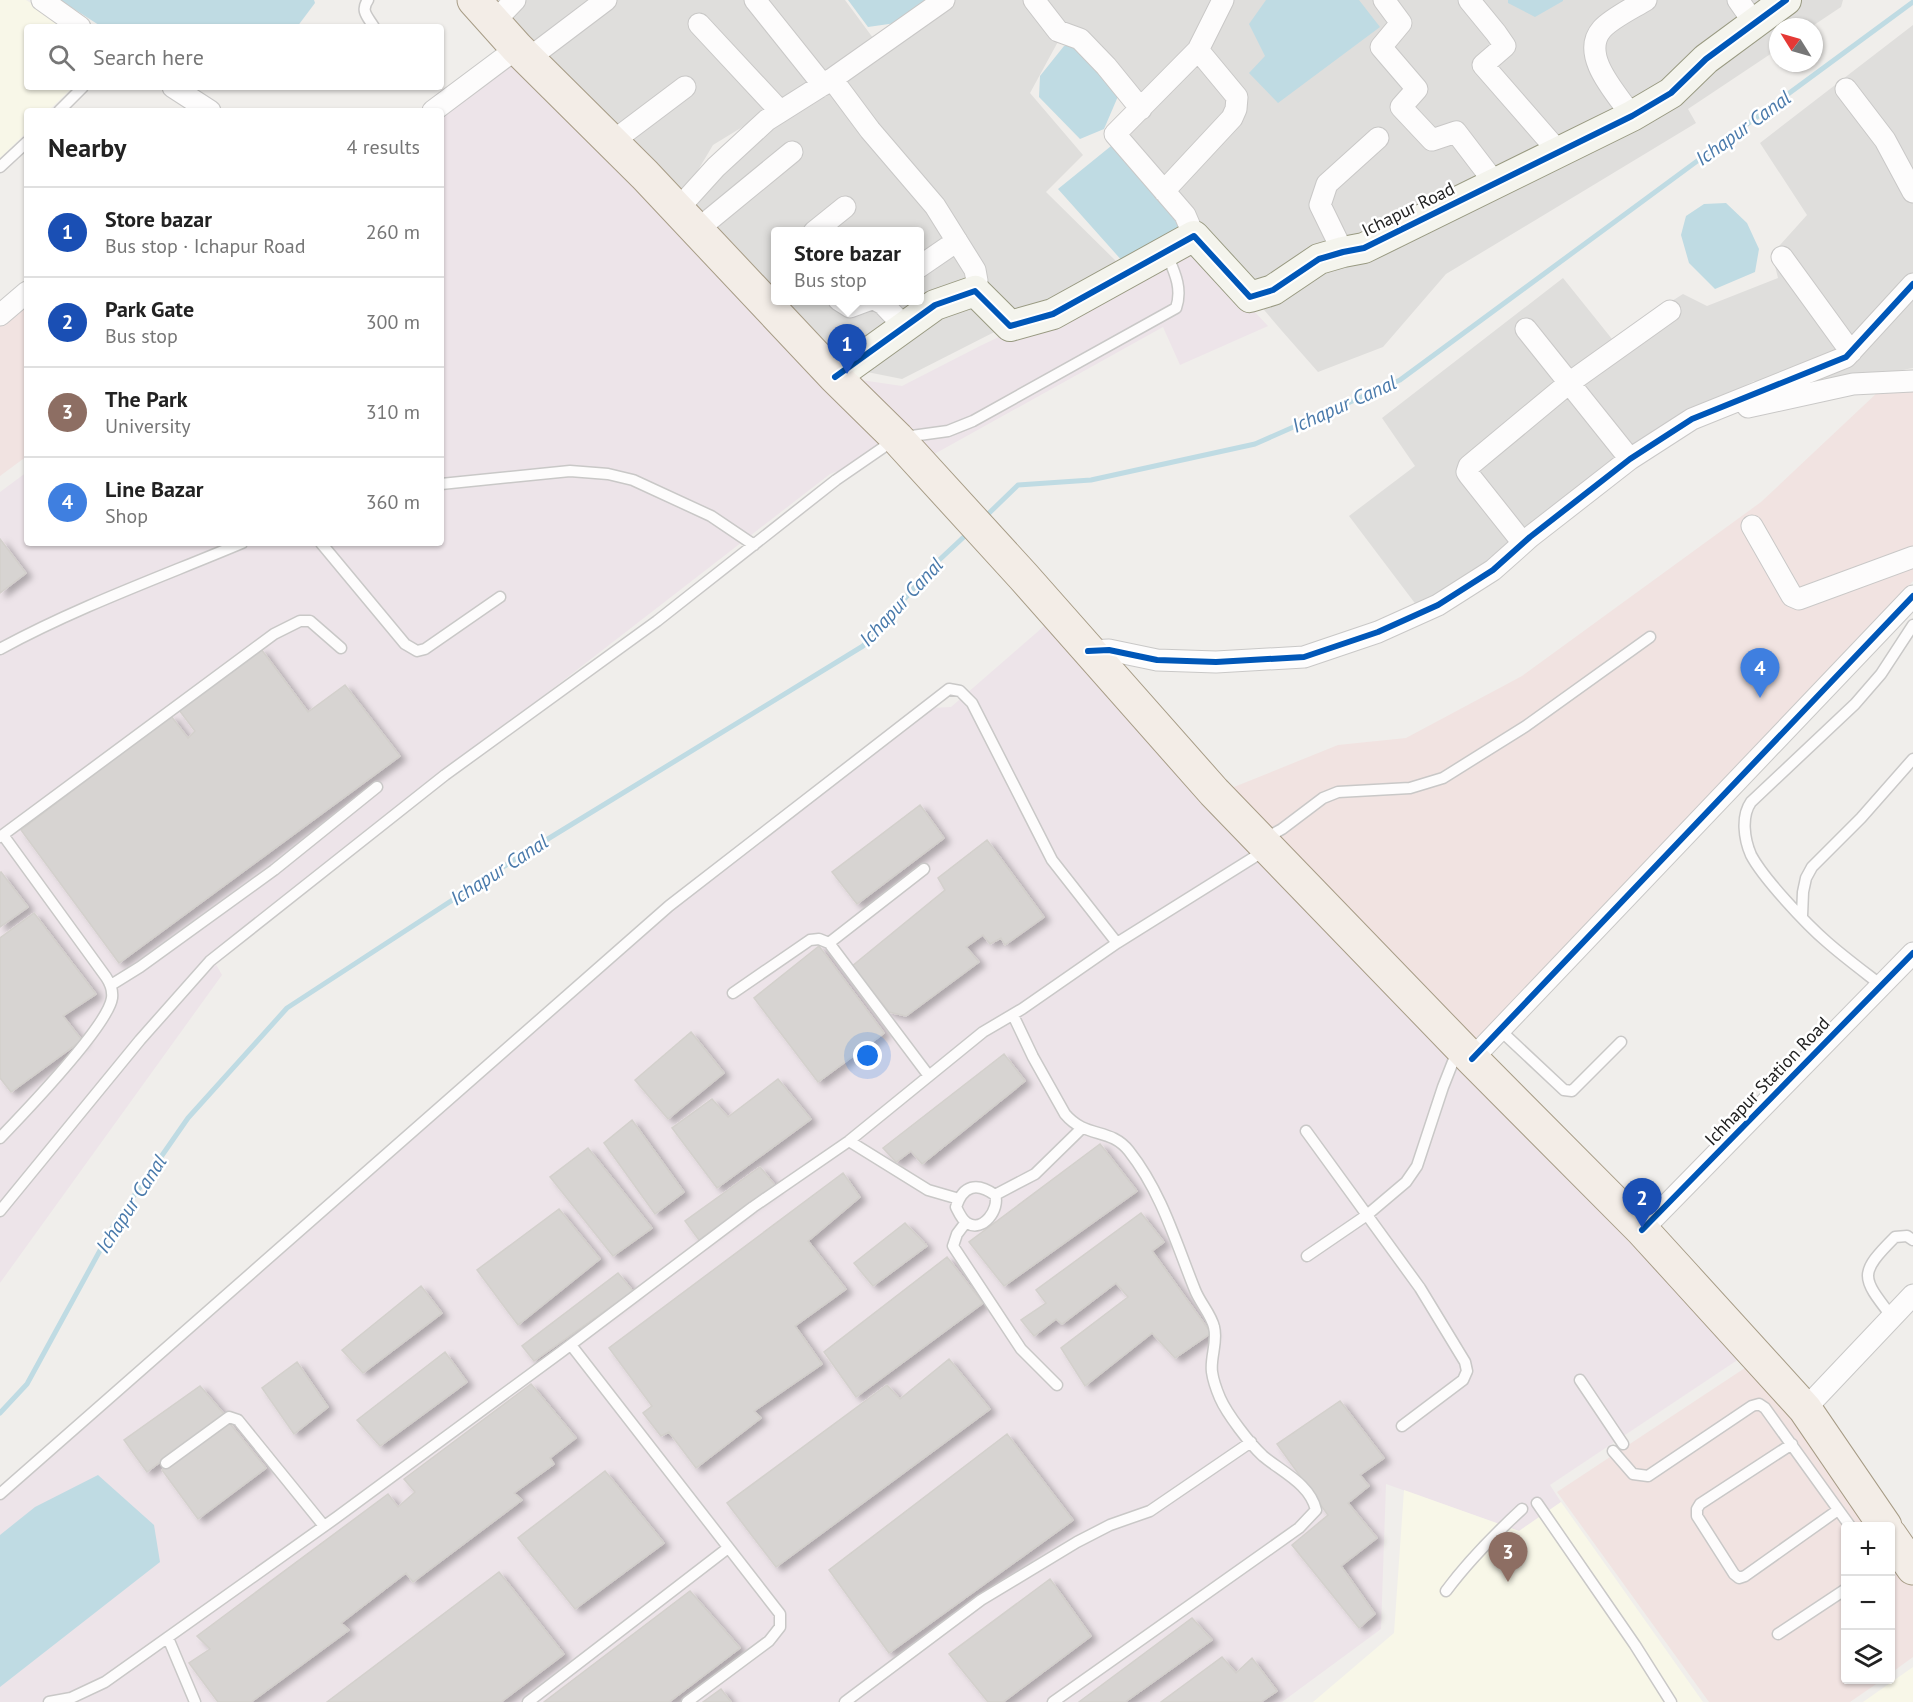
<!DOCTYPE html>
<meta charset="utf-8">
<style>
body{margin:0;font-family:"PT Sans",sans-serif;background:#f2f2f2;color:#222}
.controls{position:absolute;right:18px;bottom:18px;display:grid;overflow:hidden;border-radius:6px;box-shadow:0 2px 4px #0004}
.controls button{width:54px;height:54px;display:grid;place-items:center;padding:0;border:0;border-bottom:2px solid #e0e0e0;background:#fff;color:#222;font:30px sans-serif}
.compass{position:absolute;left:1769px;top:18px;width:54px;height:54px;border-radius:50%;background:#fff;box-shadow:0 2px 4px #0004;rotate:307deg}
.you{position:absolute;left:868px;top:1056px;width:21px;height:21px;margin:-15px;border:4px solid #fff;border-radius:50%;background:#1a73e8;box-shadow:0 0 0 9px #1a73e833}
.badge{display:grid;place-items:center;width:39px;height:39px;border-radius:50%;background:#ea580c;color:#fff;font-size:20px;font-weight:700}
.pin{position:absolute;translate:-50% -50px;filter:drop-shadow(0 2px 3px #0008)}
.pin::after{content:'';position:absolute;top:32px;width:21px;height:18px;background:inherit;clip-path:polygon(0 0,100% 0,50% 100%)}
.popup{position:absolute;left:771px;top:227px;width:153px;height:78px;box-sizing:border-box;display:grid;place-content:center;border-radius:6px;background:#fff;filter:drop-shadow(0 2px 4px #0005);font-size:20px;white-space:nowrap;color:#767676}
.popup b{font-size:22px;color:#222}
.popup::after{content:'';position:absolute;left:50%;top:100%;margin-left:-12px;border:12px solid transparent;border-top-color:#fff}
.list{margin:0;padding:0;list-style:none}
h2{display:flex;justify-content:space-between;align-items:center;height:78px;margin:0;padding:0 24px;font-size:26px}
h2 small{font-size:20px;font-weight:400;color:#767676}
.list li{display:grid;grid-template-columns:39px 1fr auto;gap:18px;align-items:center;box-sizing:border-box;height:90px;padding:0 24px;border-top:2px solid #e0e0e0}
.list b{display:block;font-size:22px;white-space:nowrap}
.list p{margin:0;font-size:20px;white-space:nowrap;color:#767676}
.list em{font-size:20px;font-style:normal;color:#767676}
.icon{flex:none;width:33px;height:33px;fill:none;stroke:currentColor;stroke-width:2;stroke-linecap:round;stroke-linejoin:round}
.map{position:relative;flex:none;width:1913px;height:1702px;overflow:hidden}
.search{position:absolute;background:#fff;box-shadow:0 2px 4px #0004;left:24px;top:24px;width:420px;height:66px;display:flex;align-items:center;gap:15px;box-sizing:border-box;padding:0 21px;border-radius:6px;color:#767676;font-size:22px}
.panel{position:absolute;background:#fff;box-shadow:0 2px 4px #0004;left:24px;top:108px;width:420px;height:438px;border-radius:6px}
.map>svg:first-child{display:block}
</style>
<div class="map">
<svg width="1913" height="1702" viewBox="0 0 1913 1702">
<defs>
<filter id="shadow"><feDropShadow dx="6" dy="4" stdDeviation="3" flood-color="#0004"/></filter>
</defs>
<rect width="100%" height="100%" fill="#f0eeeb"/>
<path fill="#dfdedc" d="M 487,0 L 593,0 L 533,46 Z
M 608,0 L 845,0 L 876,42 L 827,75 L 713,145 L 685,192 L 540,53 Z
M 949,0 L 1030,0 L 1060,38 L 1030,93 L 1083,155 L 1046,192 L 1122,267 L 902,379 L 862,371 L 840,363 L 782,301 L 919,300 L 919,232 L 775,232 L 775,293 L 690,203 L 721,151 Z
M 1040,0 L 1217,0 L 1193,45 L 1139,102 L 1060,26 Z
M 1230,0 L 1843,0 L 1841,7 L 1811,27 L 1778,27 L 1778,49 L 1688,109 L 1696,123 L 1446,274 L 1383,347 L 1318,372 L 1282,331 L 1197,231 L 1122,133 Z
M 1913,25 L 1913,368 L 1765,396 L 1754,381 L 1678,420 L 1493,560 L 1417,606 L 1349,516 L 1415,466 L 1382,418 L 1563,278 L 1612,339 L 1683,294 L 1707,306 L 1778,278 L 1772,254 L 1807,215 L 1760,143 Z"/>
<path fill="#f1e3e1" d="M 27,295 L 27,456 L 0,476 L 0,319 Z
M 1913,388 L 1913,581 L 1759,752 L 1472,1051 L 1224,791 L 1338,745 L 1406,738 L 1522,676 L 1761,502 L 1878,392 Z
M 1754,1362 L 1873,1526 L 1846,1526 L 1846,1680 L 1882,1680 L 1850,1702 L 1709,1702 L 1557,1492 Z
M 1890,1553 L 1913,1587 L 1913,1657 L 1891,1673 Z"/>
<path fill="#ede4e9" d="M 517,50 L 899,448 L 830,474 L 210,954 L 222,975 L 0,1283 L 0,492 L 27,472 L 27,543 L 441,543 L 441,111 Z
M 1191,244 L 1268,326 L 1180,365 L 1163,327 L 929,457 L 854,379 L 902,386 L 980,346 Z
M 1050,621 L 1742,1357 L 1550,1485 L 1561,1502 L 1519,1531 L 1386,1484 L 1381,1629 L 1282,1702 L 0,1702 L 0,1498 L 679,900 L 930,708 L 951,707 Z"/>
<path fill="#f8f7e8" d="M 0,0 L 26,0 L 69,27 L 27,27 L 27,87 L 73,87 L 48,111 L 27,111 L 27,132 L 0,158 Z
M 1404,1490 L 1519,1531 L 1561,1502 L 1703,1702 L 1313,1702 L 1394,1633 Z
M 1913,1667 L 1913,1702 L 1863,1702 Z"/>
<path fill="#bfdbe3" d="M 60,0 L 314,0 L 315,3 L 297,27 L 102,27 Z
M 848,0 L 931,0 L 896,23 L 868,27 Z
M 1266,0 L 1359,0 L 1380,27 L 1278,103 L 1249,73 L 1265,56 L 1249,24 Z
M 1508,0 L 1563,0 L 1563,1 L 1535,17 L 1508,3 Z
M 1064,46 L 1074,46 L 1119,94 L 1104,129 L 1080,139 L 1039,97 L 1040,76 Z
M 1116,142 L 1179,218 L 1181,232 L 1124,263 L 1058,189 Z
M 1726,203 L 1747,223 L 1759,249 L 1755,272 L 1715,289 L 1689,263 L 1681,235 L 1686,216 L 1704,204 Z
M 98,1475 L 154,1525 L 160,1562 L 0,1687 L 0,1535 L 35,1507 Z"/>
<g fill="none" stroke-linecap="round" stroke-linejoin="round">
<path stroke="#bfdbe3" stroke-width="5" d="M 984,518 L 1018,485 L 1091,480 L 1255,444 L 1400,380 L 1913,2
M 0,1413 L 27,1384 L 115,1223 L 188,1118 L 287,1008 L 520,856 L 863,646 L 936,563 L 968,533"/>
</g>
<path fill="#d7d4d2" stroke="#d3d0cc" stroke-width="1.5" filter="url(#shadow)" d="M 0,539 L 26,573 L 0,593 Z
M 261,649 L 308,712 L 345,685 L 400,756 L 119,963 L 21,830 L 171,716 L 188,738 L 195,731 L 179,710 Z
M 920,805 L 944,838 L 857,904 L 832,872 Z
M 987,840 L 1044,917 L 1005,945 L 1001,938 L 990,944 L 983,935 L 966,947 L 979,962 L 906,1016 L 889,1012 L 852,966 L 945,890 L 938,878 Z
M 1,872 L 28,907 L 0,927 L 0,873 Z
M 34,913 L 96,994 L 63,1016 L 82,1040 L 11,1092 L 0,1078 L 0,938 Z
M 819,946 L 884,1033 L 818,1082 L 754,998 Z
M 691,1032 L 724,1073 L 668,1119 L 635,1080 Z
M 1004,1054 L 1025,1081 L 922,1164 L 911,1151 L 896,1162 L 883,1148 Z
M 778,1079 L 811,1119 L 717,1188 L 672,1128 L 712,1099 L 728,1117 Z
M 632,1120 L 684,1192 L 655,1214 L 604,1143 Z
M 1100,1144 L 1137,1191 L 1004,1286 L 969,1242 Z
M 588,1148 L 652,1228 L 613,1256 L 550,1177 Z
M 760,1167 L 775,1185 L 699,1240 L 685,1221 Z
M 843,1173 L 860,1197 L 808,1241 L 846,1289 L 795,1326 L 822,1364 L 754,1411 L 761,1418 L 696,1468 L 669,1432 L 661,1436 L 643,1413 L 652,1406 L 609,1348 Z
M 559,1209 L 600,1259 L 518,1325 L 477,1270 Z
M 1141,1213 L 1164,1242 L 1152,1251 L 1211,1333 L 1175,1358 L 1152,1333 L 1085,1386 L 1061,1348 L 1128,1297 L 1116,1283 L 1062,1324 L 1056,1319 L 1034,1336 L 1021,1320 L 1046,1303 L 1036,1290 Z
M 905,1223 L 927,1246 L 873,1286 L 854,1263 Z
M 947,1257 L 983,1303 L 856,1397 L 824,1352 Z
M 618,1273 L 633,1291 L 534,1361 L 522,1346 Z
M 421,1286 L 442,1313 L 363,1373 L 342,1350 Z
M 445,1352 L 467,1382 L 380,1446 L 357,1420 Z
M 949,1359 L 990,1409 L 776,1567 L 727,1503 L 887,1385 L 900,1399 Z
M 297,1362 L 328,1407 L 294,1434 L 262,1388 Z
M 531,1384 L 576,1438 L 550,1458 L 554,1464 L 514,1493 L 522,1500 L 413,1582 L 406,1573 L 341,1623 L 349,1630 L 251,1702 L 218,1702 L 189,1663 L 210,1649 L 197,1636 L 388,1494 L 398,1507 L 415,1492 L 404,1479 Z
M 200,1386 L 224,1414 L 147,1472 L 124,1440 Z
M 1340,1401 L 1384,1458 L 1360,1475 L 1369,1486 L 1348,1503 L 1377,1538 L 1341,1566 L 1375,1614 L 1359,1628 L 1292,1545 L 1328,1515 L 1277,1444 Z
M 227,1420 L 266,1468 L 198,1519 L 162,1470 Z
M 1007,1434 L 1073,1520 L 889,1653 L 829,1570 Z
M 605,1471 L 664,1543 L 575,1609 L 518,1538 Z
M 499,1572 L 564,1654 L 501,1702 L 327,1702 Z
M 1050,1579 L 1091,1636 L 1003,1702 L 988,1702 L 949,1654 Z
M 690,1591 L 740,1648 L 669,1702 L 544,1702 Z
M 1192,1618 L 1212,1640 L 1125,1702 L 1079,1702 Z
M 1222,1657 L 1236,1673 L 1252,1658 L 1277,1691 L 1261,1702 L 1161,1702 Z
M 721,1689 L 731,1702 L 703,1702 Z"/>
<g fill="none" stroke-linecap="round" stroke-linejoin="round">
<g stroke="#c9c8c7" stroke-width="13">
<path id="lane" d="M 368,0 C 360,11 368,17 374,27
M 59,111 L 83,87
M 0,167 L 27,142
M 441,484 L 570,471 L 608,474 L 633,480 L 711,516 L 754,545
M 321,543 L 405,644 L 417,651 L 425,649 L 500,597
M 0,649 C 77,607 161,577 242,543
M 0,837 L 274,634 L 300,621 L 310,621 L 341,648
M 1264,839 L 1282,829 L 1323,798 L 1338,792 L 1410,788 L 1443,778 L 1526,726 L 1650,637
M 1802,916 L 1803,892 L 1806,878 L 1812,867 L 1861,818 L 1913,759
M 829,943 L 924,869
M 111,985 L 140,967 L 274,870 L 377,787
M 1881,985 C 1863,971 1844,957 1827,942 C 1806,924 1763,878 1751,855 C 1744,839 1741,816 1751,802 L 1855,704 L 1881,674 L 1913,625
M 733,993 L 810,940 L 819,939 L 829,943 L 929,1076
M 1013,1015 L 1033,1057 L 1065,1114 C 1086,1139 1110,1127 1129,1151 C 1162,1193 1176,1243 1195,1290 C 1200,1303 1211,1314 1214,1327 C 1218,1342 1210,1357 1212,1372 C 1213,1379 1217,1391 1220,1398 C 1227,1414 1250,1444 1263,1456 C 1282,1472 1310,1484 1316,1510 L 1299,1528 L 1053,1702
M 1500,1030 L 1564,1090 L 1572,1091 L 1621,1042
M 1306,1131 L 1420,1288 L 1465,1362 L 1467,1371 L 1463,1380 L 1402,1426
M 0,1138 C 23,1114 108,1026 112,998 C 113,990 110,983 106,977 L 3,835
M 849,1141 L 928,1190 L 959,1199
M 995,1195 C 1000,1209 983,1233 967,1223 C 962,1220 959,1213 956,1207 C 963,1185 977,1182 995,1195 L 1035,1174 L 1081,1129
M 0,1211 L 140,1040 L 210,961 L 445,775 L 657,621 L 836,480 L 897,438 L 948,431 L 973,421 L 1176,308 C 1183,288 1174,271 1166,252
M 966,1222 L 957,1234 L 953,1246 L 1021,1349 L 1057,1385
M 1307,1256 L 1367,1215 L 1406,1182 L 1417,1166 L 1443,1087 L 1458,1049
M 1892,1317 C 1861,1277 1858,1274 1895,1237 L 1907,1236 L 1913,1240
M 571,1345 L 780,1614 L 780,1627 L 769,1641 L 687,1702
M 1580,1380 L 1623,1444
M 1792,1444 L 1700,1504 L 1697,1509 L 1697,1516 L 1734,1574 L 1739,1578 L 1745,1576 L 1838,1510
M 1613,1451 L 1633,1474 L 1648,1476 L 1752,1406 L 1759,1404 L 1765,1408 L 1850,1526
M 166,1463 L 229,1417 L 238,1420 L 324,1526
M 0,1494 L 669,906 L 949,689 L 960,691 L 972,703 L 1052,860 L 1117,943
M 1537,1503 L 1635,1645 L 1671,1702
M 1446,1591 C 1469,1560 1494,1535 1522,1509
M 1778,1634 L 1846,1589
M 168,1638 L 195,1702
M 49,1702 L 71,1698 L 105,1682 L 337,1517 L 561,1352 L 753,1207 L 849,1141 L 983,1032 L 1022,1009 L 1117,943 L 1264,851
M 528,1702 L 728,1548
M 845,1702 L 981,1600 L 1077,1542 L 1110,1525 L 1150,1511 L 1251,1442"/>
</g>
<g stroke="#c9c8c7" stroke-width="23">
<path id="street" d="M 42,0 L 80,27
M 755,0 L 823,85
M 1034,0 L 1058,31 L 1080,39 L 1106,66 L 1141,109
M 1384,0 L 1401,23 L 1381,47 L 1417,89 L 1401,107 L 1432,140 L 1456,132 L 1495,183
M 1469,0 L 1496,33 L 1505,46 L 1483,65 L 1558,151
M 1738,0 L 1754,23
M 494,22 L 515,0
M 699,24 L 780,111
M 528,59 L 606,0
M 832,79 L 870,130 L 935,206 L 975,270 L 977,281 L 975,291
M 173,87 L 210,111
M 1846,89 L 1885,140 L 1913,192
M 433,111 L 517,48
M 1632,116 C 1617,94 1579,55 1602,29 C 1612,18 1633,8 1646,0
M 612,142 L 685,87
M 1164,191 L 1232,118 L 1236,109 L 1237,97 L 1198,50
M 677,210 L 716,167 L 767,120 L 832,79 L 944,0
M 697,230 L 792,152
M 814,232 L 845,207
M 1194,236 L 1185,215 L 1115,134 L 1198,50 L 1223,0
M 1343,252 L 1320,205 L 1327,184 L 1378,138
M 1782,257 L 1851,352
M 919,267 L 957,241
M 839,300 L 850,307 L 869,300
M 876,300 L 883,304 L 905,327
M 0,315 L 27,292
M 1526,329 L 1630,459
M 1748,407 L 1853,384 L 1913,381
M 1752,526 L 1792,596 L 1799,599 L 1913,557
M 1523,543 L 1469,475 L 1467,472 L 1469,466 L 1569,383 L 1670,311
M 1088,651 L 1109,650 L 1157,660 L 1216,662 L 1304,657 L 1378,632 L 1438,605 L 1493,570 L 1530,537 L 1630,459 L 1692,419 L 1846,357 L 1913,284
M 1472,1059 L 1913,596
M 1642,1230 L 1913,953
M 1805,1409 L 1913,1295"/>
</g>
<g stroke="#999a82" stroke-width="32">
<path id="secondary" d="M 835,377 L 935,305 L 975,291 L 1010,326 L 1053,314 L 1194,236 L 1250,297 L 1273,290 L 1319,259 L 1343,252 L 1364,248 L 1632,116 L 1671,93 L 1706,59 L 1786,0"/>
</g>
<g stroke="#a79c86" stroke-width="35">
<path id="primary" d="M 474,0 L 517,48 L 645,175 L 835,377 L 897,438 L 1023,576 L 1214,792 L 1472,1059 L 1642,1230 L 1684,1276 L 1805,1409 L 1885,1526
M 1890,1535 L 1913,1568"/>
</g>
<use href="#lane" stroke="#fdfcfc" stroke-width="10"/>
<use href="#street" stroke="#fdfcfc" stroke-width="21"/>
<use href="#secondary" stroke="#f4f4ed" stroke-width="30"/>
<use href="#primary" stroke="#f3ede7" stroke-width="33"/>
<g stroke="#fff" stroke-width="10">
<path id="cycleway" d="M 835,377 L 935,305 L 975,291 L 1010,326 L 1053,314 L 1194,236 L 1250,297 L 1273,290 L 1319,259 L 1343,252 L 1364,248 L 1632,116 L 1671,93 L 1706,59 L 1786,0
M 1088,651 L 1109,650 L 1157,660 L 1216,662 L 1304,657 L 1378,632 L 1438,605 L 1493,570 L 1530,537 L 1630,459 L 1692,419 L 1846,357 L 1913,284
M 1472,1059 L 1913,596
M 1642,1230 L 1913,953"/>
</g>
<use href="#cycleway" stroke="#0057b8" stroke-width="6"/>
</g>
<g text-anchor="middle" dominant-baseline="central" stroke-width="5" stroke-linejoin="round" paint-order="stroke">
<g font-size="18" fill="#222" stroke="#fff">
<text transform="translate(1408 209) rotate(-26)">Ichapur Road</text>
<text transform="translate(1767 1081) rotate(-46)">Ichhapur Station Road</text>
</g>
<g font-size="20" font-style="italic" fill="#4a7aab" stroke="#fff">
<text transform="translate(1743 128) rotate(-36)">Ichapur Canal</text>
<text transform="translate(1344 404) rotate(-24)">Ichapur Canal</text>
<text transform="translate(901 602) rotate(-47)">Ichapur Canal</text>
<text transform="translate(499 870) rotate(-33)">Ichapur Canal</text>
<text transform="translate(131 1204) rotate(-57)">Ichapur Canal</text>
</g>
</g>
</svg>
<div class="controls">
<button>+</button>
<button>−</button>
<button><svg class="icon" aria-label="layers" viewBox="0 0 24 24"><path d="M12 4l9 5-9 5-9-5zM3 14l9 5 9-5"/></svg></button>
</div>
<svg class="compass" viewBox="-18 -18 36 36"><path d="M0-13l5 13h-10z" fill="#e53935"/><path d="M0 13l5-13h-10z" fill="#767676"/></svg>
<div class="you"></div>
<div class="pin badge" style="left:847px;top:374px;background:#1a4fb4">1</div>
<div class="popup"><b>Store bazar</b>Bus stop</div>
<div class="pin badge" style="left:1642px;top:1228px;background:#1a4fb4">2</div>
<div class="pin badge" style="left:1508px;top:1582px;background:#8d6e63">3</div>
<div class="pin badge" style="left:1760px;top:698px;background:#3f7fe0">4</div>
<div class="search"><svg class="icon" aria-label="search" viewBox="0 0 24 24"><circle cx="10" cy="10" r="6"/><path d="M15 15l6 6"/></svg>Search here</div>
<section class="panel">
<h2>Nearby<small>4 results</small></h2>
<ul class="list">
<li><span class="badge" style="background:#1a4fb4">1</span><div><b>Store bazar</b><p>Bus stop · Ichapur Road</p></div><em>260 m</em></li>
<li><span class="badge" style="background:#1a4fb4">2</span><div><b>Park Gate</b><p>Bus stop</p></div><em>300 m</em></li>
<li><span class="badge" style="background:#8d6e63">3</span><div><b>The Park</b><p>University</p></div><em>310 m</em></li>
<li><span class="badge" style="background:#3f7fe0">4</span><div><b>Line Bazar</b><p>Shop</p></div><em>360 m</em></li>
</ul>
</section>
</div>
